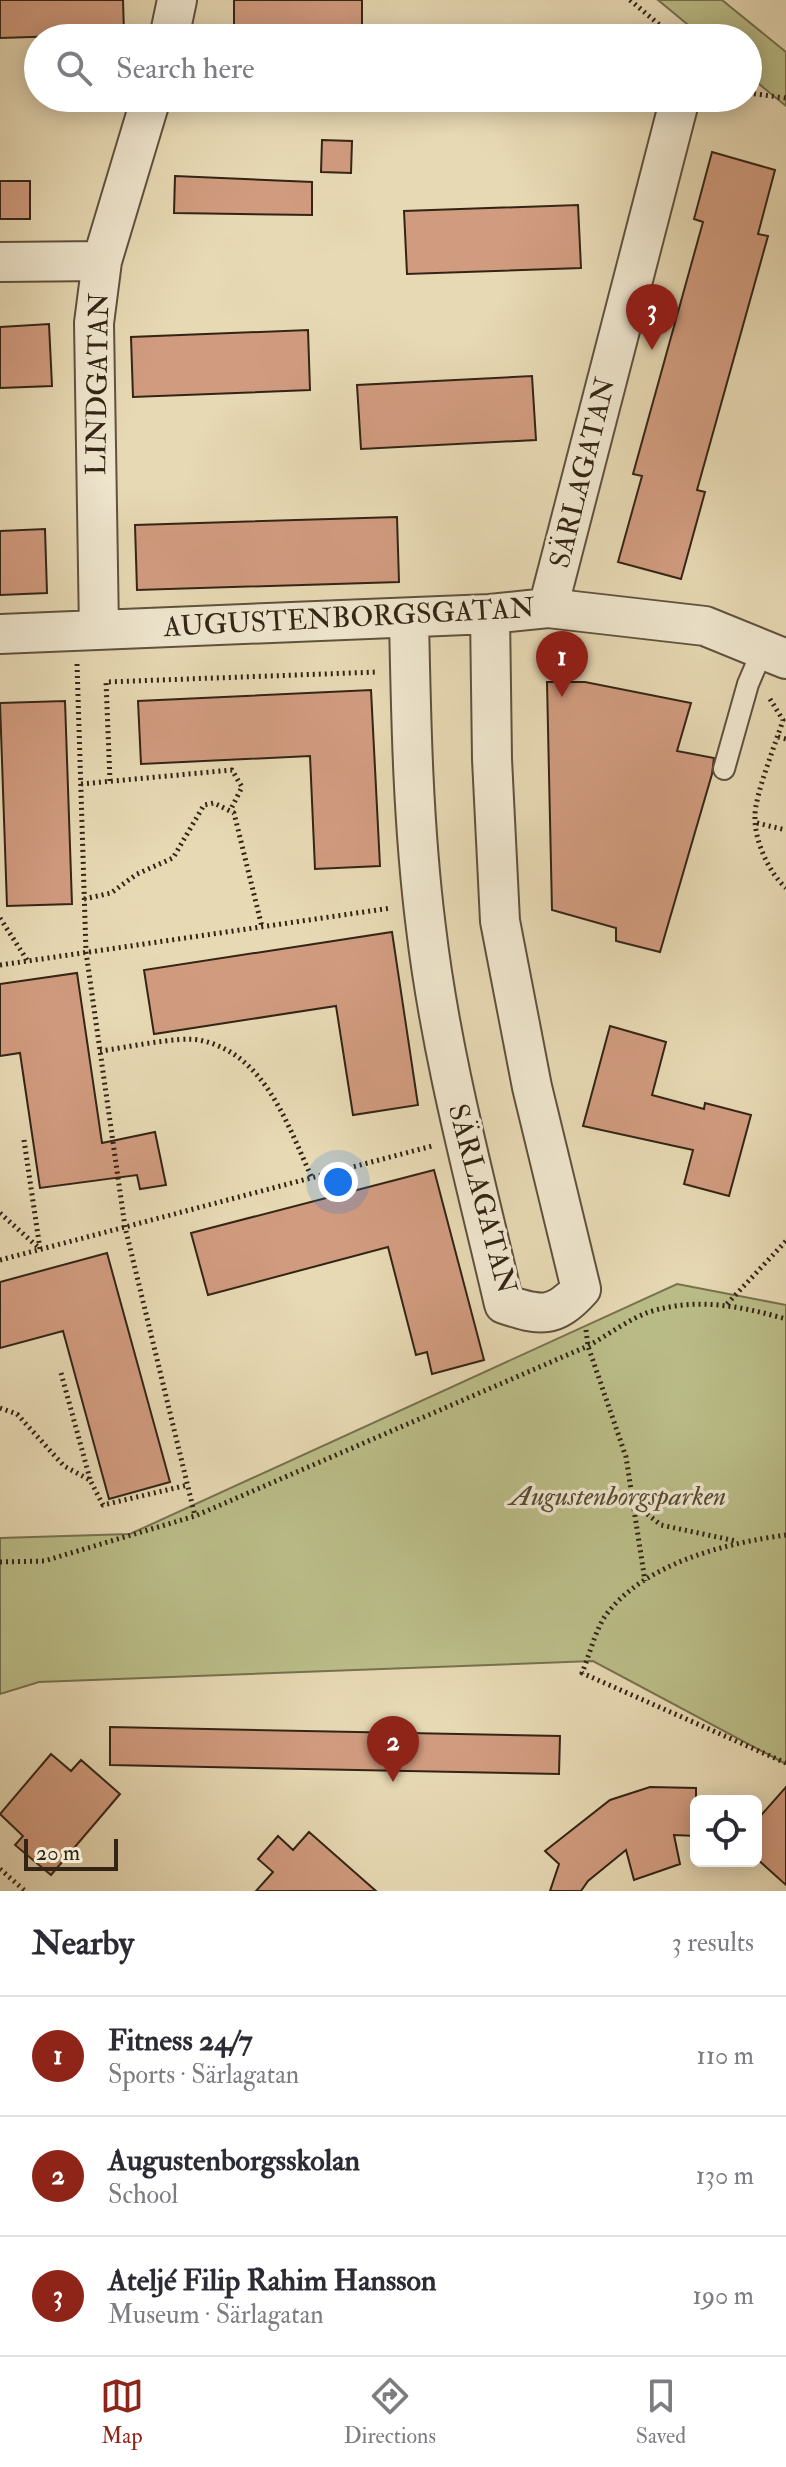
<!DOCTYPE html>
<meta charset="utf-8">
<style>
body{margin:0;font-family:"IM FELL Double Pica",serif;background:#f7f7f7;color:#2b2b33}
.controls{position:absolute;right:24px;bottom:24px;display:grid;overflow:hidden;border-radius:12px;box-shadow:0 4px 20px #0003}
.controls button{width:72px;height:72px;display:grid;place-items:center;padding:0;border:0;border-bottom:2px solid #e1e1e2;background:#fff;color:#2b2b33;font:40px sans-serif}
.scale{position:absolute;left:24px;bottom:20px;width:94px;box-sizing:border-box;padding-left:8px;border:4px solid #332515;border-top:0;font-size:22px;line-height:28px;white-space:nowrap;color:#332515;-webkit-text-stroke:6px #efe6ce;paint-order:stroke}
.you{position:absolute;left:338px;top:1182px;width:28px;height:28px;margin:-20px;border:6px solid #fff;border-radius:50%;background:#1a73e8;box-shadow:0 0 0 12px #1a73e833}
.badge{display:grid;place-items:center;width:52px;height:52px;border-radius:50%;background:#8f2418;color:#fff;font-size:26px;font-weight:700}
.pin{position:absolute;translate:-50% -66px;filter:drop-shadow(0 2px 4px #0008)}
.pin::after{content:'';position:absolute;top:42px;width:28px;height:24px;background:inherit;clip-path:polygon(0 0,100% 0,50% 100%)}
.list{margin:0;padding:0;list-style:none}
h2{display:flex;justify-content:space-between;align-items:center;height:104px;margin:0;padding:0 32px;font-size:34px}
h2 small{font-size:26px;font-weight:400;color:#7c7c81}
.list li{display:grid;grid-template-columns:52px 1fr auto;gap:24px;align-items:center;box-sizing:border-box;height:120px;padding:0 32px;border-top:2px solid #e1e1e2}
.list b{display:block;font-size:30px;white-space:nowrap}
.list p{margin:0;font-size:26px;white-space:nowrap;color:#7c7c81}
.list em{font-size:26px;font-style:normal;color:#7c7c81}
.icon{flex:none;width:44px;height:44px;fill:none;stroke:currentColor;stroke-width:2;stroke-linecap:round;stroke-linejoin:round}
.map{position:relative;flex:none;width:786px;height:1891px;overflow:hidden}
.search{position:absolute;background:#fff;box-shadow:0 4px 20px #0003;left:24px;right:24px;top:24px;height:88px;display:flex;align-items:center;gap:20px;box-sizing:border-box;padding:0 28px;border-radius:44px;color:#7c7c81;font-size:30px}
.sheet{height:464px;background:#fff}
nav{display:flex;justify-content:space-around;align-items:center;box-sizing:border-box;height:112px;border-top:2px solid #e1e1e2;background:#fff;font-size:22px;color:#7c7c81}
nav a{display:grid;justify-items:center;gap:4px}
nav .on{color:#8f2418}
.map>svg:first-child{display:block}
</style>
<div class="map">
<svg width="786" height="1891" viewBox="0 0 786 1891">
<rect width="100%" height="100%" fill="#e7d9b4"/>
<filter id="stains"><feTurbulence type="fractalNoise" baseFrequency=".0025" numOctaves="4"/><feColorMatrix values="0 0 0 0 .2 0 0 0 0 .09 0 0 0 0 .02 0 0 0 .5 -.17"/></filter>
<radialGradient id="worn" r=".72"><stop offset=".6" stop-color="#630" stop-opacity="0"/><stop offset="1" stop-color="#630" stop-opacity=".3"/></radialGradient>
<path fill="#bbbe89" stroke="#77724f" stroke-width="2" d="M 658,0 L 722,0 L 786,52 L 786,106 L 748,75 L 748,38 L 704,38 Z
M 677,1284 L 786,1305 L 786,1764 L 593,1661 L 39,1682 L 0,1694 L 0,1538 L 130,1534 Z"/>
<path fill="#d19b7f" stroke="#332515" stroke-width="2" d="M 0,0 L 123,0 L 124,34 L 0,38 Z
M 234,0 L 362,0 L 362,32 L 234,33 Z
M 322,140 L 352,141 L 351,173 L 321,172 Z
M 712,152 L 775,170 L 758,234 L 768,236 L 697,490 L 705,492 L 681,579 L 618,562 L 642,476 L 633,474 L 703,222 L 694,219 Z
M 175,176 L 312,182 L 312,215 L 174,213 Z
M 0,181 L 30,181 L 30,219 L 0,219 Z
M 578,205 L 581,268 L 407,274 L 404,211 Z
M 49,324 L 52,386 L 0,388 L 0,327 Z
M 308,330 L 310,390 L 133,397 L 131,337 Z
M 532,376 L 536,440 L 361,449 L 357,385 Z
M 397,517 L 399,582 L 137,590 L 135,525 Z
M 45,529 L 47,593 L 0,595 L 0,531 Z
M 547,682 L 585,682 L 691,703 L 677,751 L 714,758 L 712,774 L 660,952 L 616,941 L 616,928 L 552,910 Z
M 371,690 L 380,866 L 315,869 L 310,756 L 141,764 L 138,701 Z
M 65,701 L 72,904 L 7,906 L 0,703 Z
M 392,932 L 418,1105 L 353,1115 L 336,1006 L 154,1034 L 144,970 Z
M 77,973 L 102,1143 L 155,1132 L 166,1185 L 140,1189 L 137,1175 L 40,1188 L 20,1053 L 0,1056 L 0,984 Z
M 610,1026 L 666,1042 L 652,1095 L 704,1109 L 705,1103 L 751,1115 L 729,1196 L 684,1184 L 693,1150 L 583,1126 Z
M 434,1170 L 484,1360 L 432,1374 L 427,1352 L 416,1355 L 388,1247 L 208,1295 L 191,1233 Z
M 107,1253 L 170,1482 L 109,1499 L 63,1331 L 0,1348 L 0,1282 Z
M 110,1727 L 560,1736 L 559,1774 L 110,1765 Z
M 51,1754 L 71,1771 L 81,1760 L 120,1794 L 51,1875 L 15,1845 L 23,1836 L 0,1814 Z
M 650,1787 L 696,1788 L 696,1836 L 674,1835 L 680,1864 L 634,1880 L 626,1850 L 588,1881 L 581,1891 L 550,1891 L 559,1864 L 545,1851 L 610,1800 Z
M 786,1787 L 786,1885 L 756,1858 L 756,1821 Z
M 309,1832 L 376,1891 L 256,1891 L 273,1872 L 258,1859 L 278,1836 L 293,1850 Z"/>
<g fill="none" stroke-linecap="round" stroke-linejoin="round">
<g stroke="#60523d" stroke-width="24">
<path id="lane" d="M 724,769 L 748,684 L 763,649"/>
</g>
<g stroke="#60523d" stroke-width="42">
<path id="street" d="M 169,38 L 177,0
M 0,262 L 102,261
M 548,608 L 678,106
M 409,618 C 411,721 413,825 426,928 C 441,1055 475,1179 504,1304 C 540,1316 554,1319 581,1289 L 532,1087 L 500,921 L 492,759 L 490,614
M 99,630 L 94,323 L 102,261 L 151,98
M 0,634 L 490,614 L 548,608 L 705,626 L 786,659"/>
</g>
<path stroke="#332515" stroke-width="5" stroke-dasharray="2 4" stroke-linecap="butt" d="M 630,0 L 675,38
M 748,93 L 786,98
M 77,664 L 86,952 L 125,1227 L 195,1516
M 770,699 L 783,720 C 776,743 755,794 755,816 C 754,840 769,873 786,888
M 778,737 L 786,739
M 110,781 L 106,682 L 378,672
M 81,784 L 232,770 L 242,787 L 230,811
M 757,823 L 786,830
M 84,899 L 111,893 L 137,874 L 173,858 L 204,805 L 214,803 L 234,813 L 262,927
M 0,918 L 27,960
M 0,965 L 391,908
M 100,1051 C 124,1048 179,1036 199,1040 C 265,1053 287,1124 312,1178
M 24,1140 L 40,1249
M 0,1213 L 40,1249
M 0,1260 L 432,1146
M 727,1304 L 786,1241
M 586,1330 L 588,1346 L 626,1457 L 645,1581
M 61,1373 L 90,1479
M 0,1408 L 17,1414 L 64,1466 L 90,1480 L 103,1505 L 188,1485
M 633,1503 L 661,1525 L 736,1541
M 786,1535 C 727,1543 649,1562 609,1611 C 596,1626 590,1654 582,1673 L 786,1763
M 0,1562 L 44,1561 L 195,1516 L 588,1346 C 608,1335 629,1319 649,1312 C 697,1297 740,1306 786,1319
M 0,1869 L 25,1891"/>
<use href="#lane" stroke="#efe6ce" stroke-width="20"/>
<use href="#street" stroke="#efe6ce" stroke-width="38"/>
</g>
<g text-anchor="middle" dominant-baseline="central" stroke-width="7" stroke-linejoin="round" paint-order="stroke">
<g font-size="28" fill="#332515" stroke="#efe6ce">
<text transform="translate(98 384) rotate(-89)">LINDGATAN</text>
<text transform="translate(583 473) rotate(-76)">SÄRLAGATAN</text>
<text transform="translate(349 618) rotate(-3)">AUGUSTENBORGSGATAN</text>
<text transform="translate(482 1199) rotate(75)">SÄRLAGATAN</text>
</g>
<g font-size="28" font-style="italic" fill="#554b32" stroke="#efe6ce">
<text x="618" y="1496">Augustenborgsparken</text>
</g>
</g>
<rect width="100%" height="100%" filter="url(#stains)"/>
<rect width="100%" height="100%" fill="url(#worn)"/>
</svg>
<div class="controls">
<button><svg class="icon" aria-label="locate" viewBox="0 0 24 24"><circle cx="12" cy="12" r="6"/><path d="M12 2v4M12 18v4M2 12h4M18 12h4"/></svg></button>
</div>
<div class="scale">20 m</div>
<div class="you"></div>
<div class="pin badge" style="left:562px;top:697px">1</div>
<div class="pin badge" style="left:393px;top:1782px">2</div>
<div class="pin badge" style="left:652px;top:350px">3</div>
<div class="search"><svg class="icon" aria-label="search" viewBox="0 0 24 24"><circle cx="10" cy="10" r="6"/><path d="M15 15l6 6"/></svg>Search here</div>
</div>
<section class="sheet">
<h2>Nearby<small>3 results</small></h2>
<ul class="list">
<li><span class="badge">1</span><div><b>Fitness 24/7</b><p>Sports · Särlagatan</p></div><em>110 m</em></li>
<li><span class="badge">2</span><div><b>Augustenborgsskolan</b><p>School</p></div><em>130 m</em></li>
<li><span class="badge">3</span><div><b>Ateljé Filip Rahim Hansson</b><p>Museum · Särlagatan</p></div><em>190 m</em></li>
</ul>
</section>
<nav>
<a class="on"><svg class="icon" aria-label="map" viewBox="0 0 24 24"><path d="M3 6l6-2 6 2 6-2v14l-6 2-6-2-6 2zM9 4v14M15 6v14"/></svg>Map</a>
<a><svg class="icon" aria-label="directions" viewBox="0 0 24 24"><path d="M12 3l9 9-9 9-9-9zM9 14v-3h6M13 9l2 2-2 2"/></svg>Directions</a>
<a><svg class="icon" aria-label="saved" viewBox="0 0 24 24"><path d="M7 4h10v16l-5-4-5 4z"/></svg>Saved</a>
</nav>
